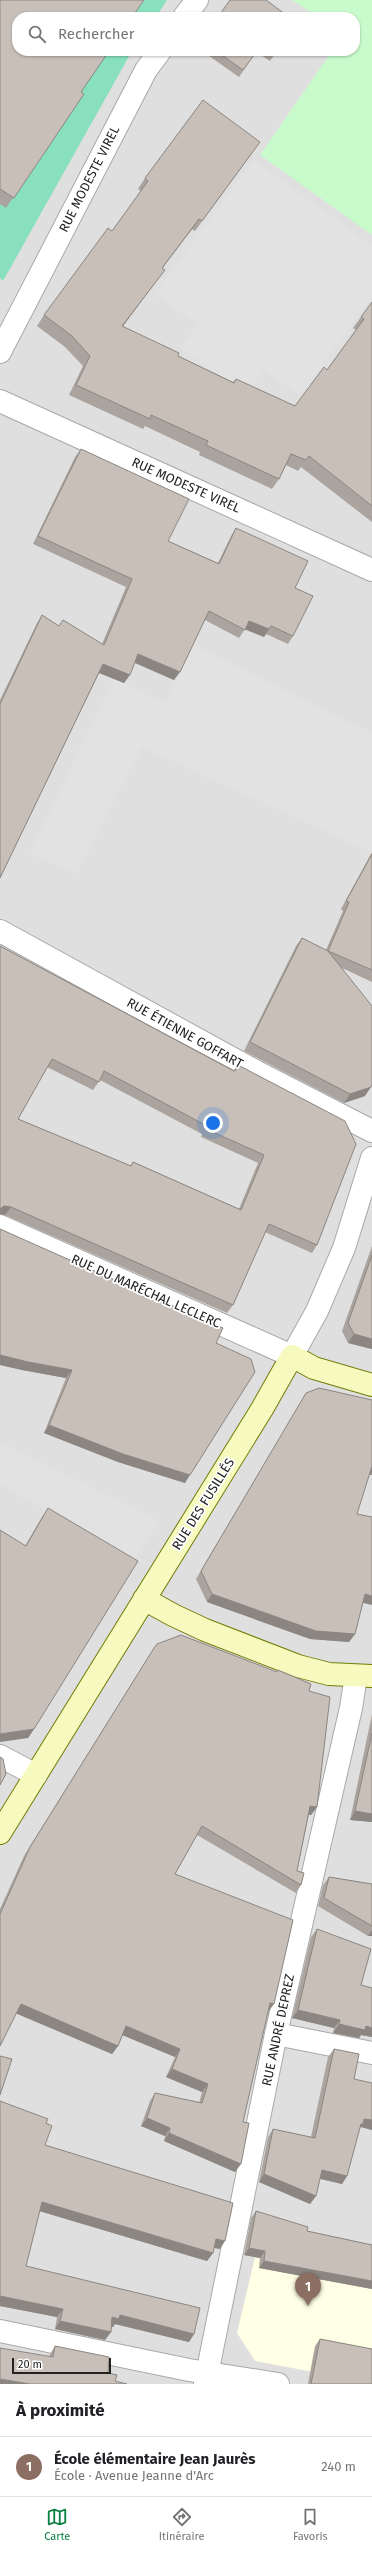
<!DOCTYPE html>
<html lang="fr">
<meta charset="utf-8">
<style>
body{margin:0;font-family:"Fira Sans",sans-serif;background:#f2f2f2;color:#202124}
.scale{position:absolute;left:12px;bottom:10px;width:99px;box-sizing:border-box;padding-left:4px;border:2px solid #222;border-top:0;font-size:11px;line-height:14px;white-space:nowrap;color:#222;-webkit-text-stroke:3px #fff;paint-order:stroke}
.you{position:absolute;left:213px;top:1123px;width:14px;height:14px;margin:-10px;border:3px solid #fff;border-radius:50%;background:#1a73e8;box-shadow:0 0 0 6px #1a73e833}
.badge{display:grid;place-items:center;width:26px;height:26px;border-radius:50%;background:#0b8043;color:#fff;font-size:13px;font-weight:700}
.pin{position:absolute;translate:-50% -33px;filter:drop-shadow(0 1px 2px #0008)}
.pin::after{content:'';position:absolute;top:21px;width:14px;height:12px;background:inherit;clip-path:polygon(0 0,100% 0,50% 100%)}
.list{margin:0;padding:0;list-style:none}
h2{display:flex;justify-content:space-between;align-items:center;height:52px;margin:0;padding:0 16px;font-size:17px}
h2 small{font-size:13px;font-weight:400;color:#757577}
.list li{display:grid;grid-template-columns:26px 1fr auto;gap:12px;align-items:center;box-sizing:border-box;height:60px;padding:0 16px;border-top:1px solid #e0e0e0}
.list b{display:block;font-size:15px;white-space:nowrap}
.list p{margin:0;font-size:13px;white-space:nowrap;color:#757577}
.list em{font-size:13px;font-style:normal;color:#757577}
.icon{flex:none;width:22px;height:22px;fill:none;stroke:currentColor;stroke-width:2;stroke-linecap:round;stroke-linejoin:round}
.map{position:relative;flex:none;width:372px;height:2384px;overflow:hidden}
.search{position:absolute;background:#fff;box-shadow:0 1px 3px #0004;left:12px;right:12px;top:12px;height:44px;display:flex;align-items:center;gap:10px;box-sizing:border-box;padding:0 14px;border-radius:16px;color:#757577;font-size:15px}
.sheet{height:112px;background:#fff}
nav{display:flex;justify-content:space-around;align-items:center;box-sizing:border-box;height:56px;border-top:1px solid #e0e0e0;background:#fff;font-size:11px;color:#757577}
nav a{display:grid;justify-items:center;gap:2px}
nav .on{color:#0b8043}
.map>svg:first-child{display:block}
</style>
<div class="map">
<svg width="372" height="2384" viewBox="0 0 372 2384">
<rect width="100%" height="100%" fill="#f2efe9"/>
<path fill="#e0dfdf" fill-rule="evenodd" d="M 0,0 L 372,0 L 372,2384 L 0,2384 ZM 17,17 L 355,17 L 355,51 L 17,51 Z"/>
<path fill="#ffffe5" d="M 255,2257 L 372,2279 L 372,2383 L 255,2361 L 237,2333 Z"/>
<path fill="#c8facc" d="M 292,0 L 372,0 L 372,235 L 260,155 L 332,51 L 355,51 L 355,17 L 318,17 Z"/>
<path fill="#88e0be" d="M 0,0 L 167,0 L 156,17 L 17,17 L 17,51 L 132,51 L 3,281 L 0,278 Z"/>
<path fill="#e2e2e2" d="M 253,160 L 372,245 L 372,297 L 300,396 L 264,370 L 246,394 L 181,348 L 198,325 L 155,294 Z
M 194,645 L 372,733 L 372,853 L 142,747 L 76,874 L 30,853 L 114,679 L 165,703 Z
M 0,1442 L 160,1521 L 132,1562 L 0,1484 Z"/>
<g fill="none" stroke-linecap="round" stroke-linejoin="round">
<g stroke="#a9a9a9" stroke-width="24">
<path id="minor" d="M 184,17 L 197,0
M 0,352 L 146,70 L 160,51
M 0,401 L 372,570
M 0,931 L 257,1072 L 372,1131
M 0,1226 L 292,1356
M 0,1756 L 36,1775
M 276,2034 L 372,2053
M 0,2331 L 189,2370 L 278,2384
M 205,2384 L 276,2034 L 351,1708 L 356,1676"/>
</g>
<g stroke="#a9a9a9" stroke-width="24">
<path id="tertiary" d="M 292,1356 L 317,1311 L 344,1248 L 372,1158"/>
</g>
<g stroke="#707d05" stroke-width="24">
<path id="secondary" d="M 144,1599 L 173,1615 L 205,1630 L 298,1666 L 329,1674 L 372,1676
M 0,1833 L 262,1409 L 292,1356 L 314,1368 L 372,1385"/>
</g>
<use href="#minor" stroke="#fff" stroke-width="22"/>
<use href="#tertiary" stroke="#fff" stroke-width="22"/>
<use href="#secondary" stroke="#f7fabf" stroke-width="22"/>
</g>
<path fill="#aba49e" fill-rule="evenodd" d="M 0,0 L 81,92 L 84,94 L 6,208 L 0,204 Z
M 202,51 L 277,51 L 270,61 L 256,52 L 239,77 Z
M 260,142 L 195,231 L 192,229 L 162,268 L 157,280 L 122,327 L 178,356 L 233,382 L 236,379 L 295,406 L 327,370 L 356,330 L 353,328 L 372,302 L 372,522 L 301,467 L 298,471 L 286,465 L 279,479 L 272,489 L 199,455 L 200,452 L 145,426 L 143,429 L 69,395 L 83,366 L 65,347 L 37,326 L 44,315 L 112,231 L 141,191 L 138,189 L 145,178 Z
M 81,449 L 168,541 L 218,563 L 231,536 L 236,528 L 295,588 L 293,636 L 288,644 L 266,634 L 264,637 L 245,629 L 239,638 L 205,620 L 174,680 L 135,663 L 124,683 L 99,673 L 0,878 L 0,700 L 37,623 L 42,615 L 59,626 L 102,644 L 126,587 L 33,544 L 75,457 Z
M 372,852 L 372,982 L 342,968 L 365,1096 L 344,1103 L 244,1051 L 296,946 L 302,938 L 326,950 L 343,911 L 341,909 Z
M 0,946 L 234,1070 L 238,1065 L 317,1245 L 312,1253 L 265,1232 L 233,1305 L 227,1313 L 5,1215 L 0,1214 ZM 47,1067 L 93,1090 L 100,1080 L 202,1134 L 201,1137 L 258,1163 L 239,1209 L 133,1162 L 130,1166 L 18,1119 Z
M 0,1229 L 216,1343 L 185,1483 L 118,1462 L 44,1433 L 66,1378 L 22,1370 L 0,1365 Z
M 372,1246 L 372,1349 L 348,1343 L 342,1331 Z
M 306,1393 L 369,1475 L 357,1514 L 363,1603 L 355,1634 L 349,1642 L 310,1639 L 207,1602 L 196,1579 L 301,1402 Z
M 48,1508 L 34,1729 L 28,1738 L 25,1546 L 42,1517 Z
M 157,1644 L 309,1691 L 317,1807 L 311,1815 L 309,1814 L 297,1871 L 301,1885 L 296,1893 L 197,1835 L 175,1874 L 268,2012 L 243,2122 L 235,2172 L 164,2141 L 165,2136 L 141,2126 L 150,2101 L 155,2093 L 199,2103 L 202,2092 L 166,2077 L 175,2057 L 122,2035 L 118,2046 L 112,2054 L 16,2013 L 0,2046 L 0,1909 L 24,1856 L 149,1656 Z
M 372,1714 L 372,1822 L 350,1820 Z
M 329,1877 L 372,1884 L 372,1936 L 368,1936 L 318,1906 L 323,1885 Z
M 317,1929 L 361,1985 L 372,1988 L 372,2037 L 361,2035 L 359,2038 L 333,2033 L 334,2028 L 292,2018 L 311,1937 Z
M 334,2049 L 354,2079 L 372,2130 L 361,2127 L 359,2129 L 347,2176 L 342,2184 L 320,2179 L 316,2196 L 310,2204 L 259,2182 L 268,2137 L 273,2129 L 311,2137 L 328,2057 Z
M 0,2101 L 46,2123 L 45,2145 L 220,2249 L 214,2248 L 213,2253 L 207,2261 L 39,2211 L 26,2266 L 194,2334 L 189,2342 L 115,2324 L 113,2327 L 111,2327 L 111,2332 L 105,2340 L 55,2329 L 57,2317 L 0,2306 Z
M 256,2211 L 307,2231 L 372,2245 L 372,2289 L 259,2268 L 260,2258 L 244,2255 L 251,2218 Z
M 320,2339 L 372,2384 L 308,2384 L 315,2346 Z
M 55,2346 L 108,2373 L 115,2381 L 0,2384 L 49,2357 L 50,2354 Z"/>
<path fill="#8b8681" d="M 199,219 L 192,229 L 155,278 L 162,268 Z
M 165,270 L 157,280 L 115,337 L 122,326 Z
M 249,621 L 269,629 L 264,637 L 244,629 Z
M 138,654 L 180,672 L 174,680 L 133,662 Z
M 103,664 L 130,675 L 124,683 L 97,672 Z
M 371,1087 L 365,1096 L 344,1103 L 350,1094 Z
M 4,1206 L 11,1207 L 5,1215 L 0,1214 L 0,1209 Z
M 354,1334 L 372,1339 L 372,1349 L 348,1343 Z
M 0,1355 L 72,1370 L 66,1378 L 22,1370 L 0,1365 Z
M 49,1425 L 190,1475 L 185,1483 L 118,1462 L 44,1433 Z
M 372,1466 L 372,1475 L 366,1474 Z
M 212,1594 L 355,1634 L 349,1642 L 310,1639 L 207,1602 Z
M 365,1594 L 372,1596 L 372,1605 L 359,1602 Z
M 34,1729 L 28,1738 L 0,1742 L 0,1734 Z
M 310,1806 L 317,1807 L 311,1815 L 305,1814 Z
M 355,1811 L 372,1814 L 372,1822 L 350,1820 Z
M 372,1930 L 372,1936 L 368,1936 Z
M 270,2003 L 274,2004 L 268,2012 Z
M 21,2004 L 118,2046 L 112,2054 L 15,2013 Z
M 298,2010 L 340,2020 L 334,2028 L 292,2018 Z
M 339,2024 L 366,2026 L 372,2028 L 372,2037 L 361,2035 L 359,2038 L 333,2033 Z
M 126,2026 L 180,2049 L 175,2057 L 120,2034 Z
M 172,2069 L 208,2084 L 202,2092 L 166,2077 Z
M 147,2118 L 170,2128 L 165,2136 L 141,2126 Z
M 364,2119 L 372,2120 L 372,2130 L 361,2127 L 357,2132 L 355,2132 Z
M 169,2133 L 241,2164 L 235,2172 L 164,2141 Z
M 322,2170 L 347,2176 L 342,2184 L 317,2178 Z
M 264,2174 L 316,2196 L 310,2204 L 259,2182 Z
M 42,2202 L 213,2253 L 207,2261 L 36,2210 Z
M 216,2239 L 225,2241 L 220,2249 L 210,2247 Z
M 249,2248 L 265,2251 L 260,2258 L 244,2255 Z
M 264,2261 L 372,2281 L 372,2289 L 259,2268 Z
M 0,2296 L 63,2309 L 57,2317 L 0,2306 Z
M 120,2315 L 194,2334 L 189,2342 L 115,2324 L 113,2327 L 106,2325 L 112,2317 Z
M 60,2321 L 111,2332 L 105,2340 L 55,2329 Z
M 0,2379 L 30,2384 L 0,2384 Z"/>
<path fill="#c7bfb8" stroke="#8b8681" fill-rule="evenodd" d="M 0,0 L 144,0 L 132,17 L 17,17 L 17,51 L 109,51 L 81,92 L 84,94 L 14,198 L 0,189 Z
M 230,0 L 266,0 L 289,17 L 218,17 Z
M 216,51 L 257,51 L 243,70 Z
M 270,51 L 276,51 L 274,54 Z
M 203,100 L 260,142 L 202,221 L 199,219 L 162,268 L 165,270 L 122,326 L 179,353 L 178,356 L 234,383 L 236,379 L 295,406 L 324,367 L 327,370 L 364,319 L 361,317 L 372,302 L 372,506 L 309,456 L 306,460 L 291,454 L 279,479 L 206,445 L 208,441 L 151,415 L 150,419 L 76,385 L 90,356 L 72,336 L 44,315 L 108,228 L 112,231 L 148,181 L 145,178 Z
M 81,449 L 189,499 L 168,541 L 219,564 L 236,528 L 308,561 L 295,588 L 313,596 L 293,636 L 271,626 L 269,629 L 249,621 L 245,630 L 209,611 L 180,672 L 138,654 L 130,675 L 103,664 L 0,878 L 0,704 L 42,615 L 59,626 L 63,620 L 104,645 L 132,579 L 38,536 Z
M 372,854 L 372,970 L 328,951 L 372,1006 L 372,1085 L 371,1087 L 350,1094 L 250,1042 L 302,938 L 328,951 L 349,902 L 346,901 Z
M 0,946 L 232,1070 L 235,1071 L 238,1065 L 345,1121 L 356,1144 L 317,1245 L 269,1224 L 233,1305 L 11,1207 L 4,1206 L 0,1209 ZM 52,1059 L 99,1082 L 104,1071 L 207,1126 L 206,1129 L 264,1155 L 241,1210 L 133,1162 L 131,1166 L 18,1119 Z
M 0,1229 L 223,1328 L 216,1343 L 251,1359 L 255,1372 L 190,1475 L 123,1454 L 49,1425 L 72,1370 L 28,1362 L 0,1355 Z
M 372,1255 L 372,1339 L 354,1334 L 348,1323 Z
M 319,1388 L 372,1400 L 372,1466 L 357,1514 L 372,1517 L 372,1596 L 365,1594 L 355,1634 L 316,1631 L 212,1594 L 201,1571 L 306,1393 Z
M 48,1508 L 138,1561 L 34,1729 L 0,1734 L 0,1530 L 26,1546 Z
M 181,1635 L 277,1672 L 278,1670 L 311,1684 L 309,1691 L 330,1697 L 317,1807 L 310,1806 L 297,1871 L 304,1873 L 301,1885 L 202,1826 L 175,1874 L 293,1920 L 274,2004 L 270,2003 L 243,2122 L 249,2123 L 241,2164 L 169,2133 L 170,2128 L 147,2118 L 155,2093 L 202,2103 L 208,2084 L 172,2069 L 180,2049 L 126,2026 L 118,2046 L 21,2004 L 0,2046 L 0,1914 L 30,1847 L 154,1648 L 157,1644 Z
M 372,1733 L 372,1814 L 355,1811 Z
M 0,1757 L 3,1759 L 6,1774 L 0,1785 Z
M 329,1877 L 372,1884 L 372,1926 L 324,1898 Z
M 317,1929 L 371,1949 L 361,1985 L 372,1988 L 372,2028 L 366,2026 L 365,2030 L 339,2024 L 340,2020 L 298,2010 Z
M 334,2049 L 359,2054 L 354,2079 L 372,2083 L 372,2120 L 364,2119 L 363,2124 L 361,2124 L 347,2176 L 322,2170 L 316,2196 L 264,2174 L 273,2129 L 315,2138 Z
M 0,2056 L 12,2059 L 0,2095 Z
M 0,2101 L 48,2119 L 46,2123 L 52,2126 L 45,2145 L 233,2203 L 225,2241 L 216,2239 L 213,2253 L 42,2202 L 26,2266 L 200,2308 L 194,2334 L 120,2315 L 119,2319 L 112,2317 L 111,2332 L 60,2321 L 63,2309 L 0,2296 Z
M 256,2211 L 308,2227 L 307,2231 L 372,2245 L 372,2281 L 264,2261 L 265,2251 L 249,2248 Z
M 320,2339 L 372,2349 L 372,2384 L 311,2384 Z
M 55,2346 L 109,2357 L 108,2373 L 117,2375 L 115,2381 L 127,2384 L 30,2384 L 0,2379 L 0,2348 L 53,2357 Z"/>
<g text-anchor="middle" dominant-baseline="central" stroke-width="3.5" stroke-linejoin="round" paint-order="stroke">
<g font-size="13" fill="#222" stroke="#fff">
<text transform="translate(89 179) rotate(-63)">RUE MODESTE VIREL</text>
<text transform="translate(186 485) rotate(24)">RUE MODESTE VIREL</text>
<text transform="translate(185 1033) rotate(29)">RUE ÉTIENNE GOFFART</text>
<text transform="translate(146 1291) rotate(24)">RUE DU MARÉCHAL LECLERC</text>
<text transform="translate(203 1504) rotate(-58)">RUE DES FUSILLÉS</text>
<text transform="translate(278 2030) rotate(-78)">RUE ANDRÉ DEPREZ</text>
</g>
</g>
</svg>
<div class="scale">20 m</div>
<div class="you"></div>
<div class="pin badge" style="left:308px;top:2306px;background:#8d6e63">1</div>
<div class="search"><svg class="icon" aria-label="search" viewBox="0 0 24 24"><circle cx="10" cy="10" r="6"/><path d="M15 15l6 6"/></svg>Rechercher</div>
</div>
<section class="sheet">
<h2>À proximité<small></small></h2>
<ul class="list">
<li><span class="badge" style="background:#8d6e63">1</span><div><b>École élémentaire Jean Jaurès</b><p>École · Avenue Jeanne d'Arc</p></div><em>240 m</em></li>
</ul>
</section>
<nav>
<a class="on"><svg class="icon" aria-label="map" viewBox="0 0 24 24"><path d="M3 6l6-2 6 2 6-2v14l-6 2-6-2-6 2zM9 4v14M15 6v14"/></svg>Carte</a>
<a><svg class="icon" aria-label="directions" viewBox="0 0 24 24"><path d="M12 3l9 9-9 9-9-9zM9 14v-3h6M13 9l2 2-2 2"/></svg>Itinéraire</a>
<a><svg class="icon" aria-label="saved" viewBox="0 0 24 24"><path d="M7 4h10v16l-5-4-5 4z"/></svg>Favoris</a>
</nav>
